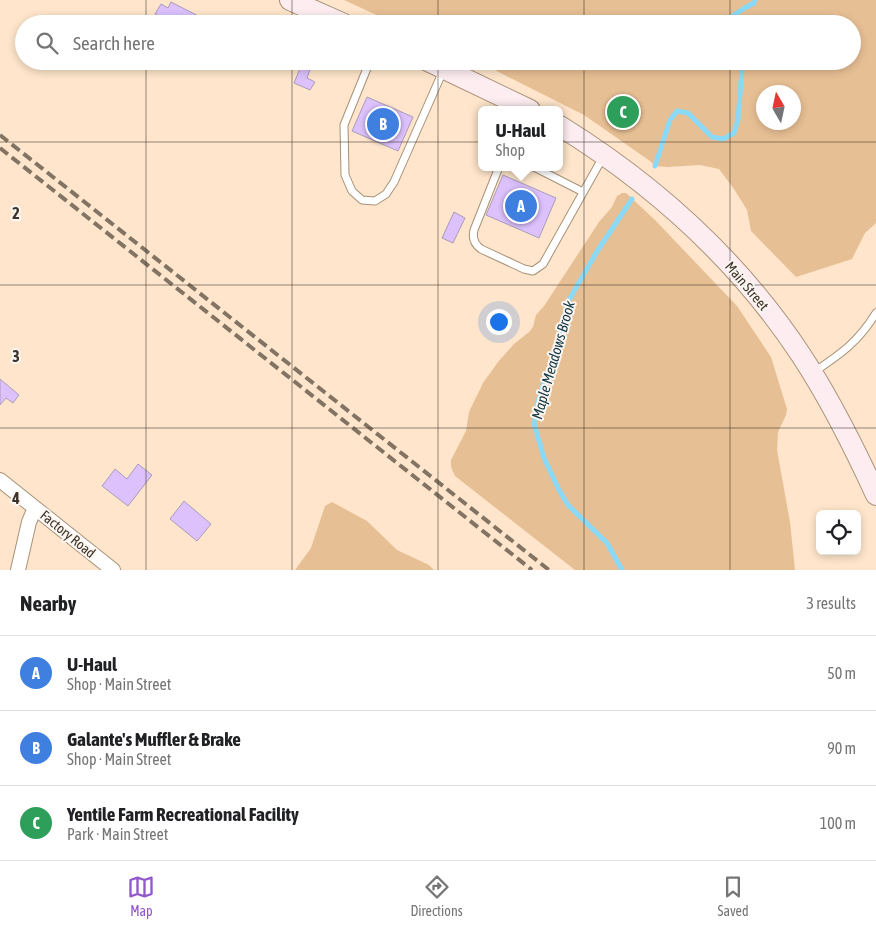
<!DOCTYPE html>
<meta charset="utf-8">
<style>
body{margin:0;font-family:"Asap Condensed",sans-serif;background:#f6f6f6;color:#202124}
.controls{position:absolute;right:15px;bottom:15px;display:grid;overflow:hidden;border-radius:8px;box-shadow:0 2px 8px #0003}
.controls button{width:45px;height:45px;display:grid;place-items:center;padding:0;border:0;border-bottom:1px solid #e0e0e0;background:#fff;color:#202124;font:25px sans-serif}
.compass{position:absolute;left:756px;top:85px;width:45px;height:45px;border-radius:50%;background:#fff;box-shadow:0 2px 8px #0003;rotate:351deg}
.you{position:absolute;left:498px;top:321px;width:18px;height:18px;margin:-12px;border:4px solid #fff;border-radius:50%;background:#1a73e8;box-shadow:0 0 0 8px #1a73e833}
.badge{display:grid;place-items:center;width:32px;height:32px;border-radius:50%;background:#9256cd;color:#fff;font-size:16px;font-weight:700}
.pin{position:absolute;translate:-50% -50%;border:2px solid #fff;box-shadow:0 1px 5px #0006}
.popup{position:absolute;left:478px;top:106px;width:85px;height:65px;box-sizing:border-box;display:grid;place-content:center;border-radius:8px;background:#fff;filter:drop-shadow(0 1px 4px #0005);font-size:16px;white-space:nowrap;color:#757577}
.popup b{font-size:19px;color:#202124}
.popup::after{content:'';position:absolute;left:50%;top:100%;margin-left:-10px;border:10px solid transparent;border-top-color:#fff}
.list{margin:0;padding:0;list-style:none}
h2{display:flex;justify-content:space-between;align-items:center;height:65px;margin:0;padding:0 20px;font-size:21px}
h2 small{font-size:16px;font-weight:400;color:#757577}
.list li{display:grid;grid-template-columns:32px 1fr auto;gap:15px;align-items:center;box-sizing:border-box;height:75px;padding:0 20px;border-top:1px solid #e0e0e0}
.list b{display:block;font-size:19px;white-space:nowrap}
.list p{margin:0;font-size:16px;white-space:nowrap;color:#757577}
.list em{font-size:16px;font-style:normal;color:#757577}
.icon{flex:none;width:28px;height:28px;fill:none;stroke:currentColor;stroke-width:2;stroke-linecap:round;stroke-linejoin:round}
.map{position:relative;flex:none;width:876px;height:570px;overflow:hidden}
.search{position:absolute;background:#fff;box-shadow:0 2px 8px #0003;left:15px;right:15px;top:15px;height:55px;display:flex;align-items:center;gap:12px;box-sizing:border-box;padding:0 18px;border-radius:28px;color:#757577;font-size:19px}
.sheet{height:290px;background:#fff}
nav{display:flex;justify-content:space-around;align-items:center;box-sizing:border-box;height:70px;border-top:1px solid #e0e0e0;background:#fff;font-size:14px;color:#757577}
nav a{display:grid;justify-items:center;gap:2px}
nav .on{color:#9256cd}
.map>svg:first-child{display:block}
</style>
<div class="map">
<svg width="876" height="570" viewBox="0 0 876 570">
<rect width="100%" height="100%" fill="#fee5cb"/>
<path fill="#e7bf94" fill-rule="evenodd" d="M 344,0 L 876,0 L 876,223 L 865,233 L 852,259 L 796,277 L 751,231 L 747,210 L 734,189 L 719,169 L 700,165 L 667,167 L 655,166 L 650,161 L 584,115 L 477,61 L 852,61 L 852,24 L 396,24 ZM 794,92 L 794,122 L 764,122 L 764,92 Z
M 622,193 L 626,193 L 655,220 L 737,306 L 771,357 L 787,409 L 786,415 L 778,432 L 777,450 L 790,522 L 795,570 L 575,570 L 455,476 L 451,467 L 451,460 L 466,431 L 469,412 L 483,383 L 498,362 L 514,344 L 529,332 L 533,327 L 536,315 L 544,306 L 599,222 L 612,207 L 617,196 Z
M 332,502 L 367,521 L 397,550 L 429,565 L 434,570 L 295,570 L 311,548 L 325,506 Z"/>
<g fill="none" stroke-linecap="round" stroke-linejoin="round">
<path stroke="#8ad9f6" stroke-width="5" d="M 721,24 L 743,9 L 754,3 L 755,0
M 655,166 L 670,120 L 677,111 L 688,113 L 712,137 L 723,139 L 734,133 L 738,119 L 742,69 L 741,61
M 622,570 L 607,543 L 568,505 L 559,490 L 544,458 L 534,424 L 537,406 L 542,388 L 557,350 L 560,333 L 569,300 L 596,253 L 632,199"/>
</g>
<path fill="#dcc1fd" stroke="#aa9dba" d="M 171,2 L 214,24 L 173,24 L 155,14 L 161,4 L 168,8 Z
M 254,61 L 276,61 L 273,69 Z
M 301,66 L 310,70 L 307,78 L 315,82 L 310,90 L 294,83 Z
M 367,97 L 413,117 L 398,151 L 352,131 Z
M 503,175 L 556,198 L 539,238 L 486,215 Z
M 454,212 L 465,218 L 453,243 L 442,238 Z
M 0,379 L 19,395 L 13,403 L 6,398 L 0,405 Z
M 138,464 L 152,475 L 128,506 L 102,486 L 115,469 L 127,479 Z
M 184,501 L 211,524 L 197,541 L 170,519 Z"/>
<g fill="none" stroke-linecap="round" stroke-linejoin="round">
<g stroke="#a79178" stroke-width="9">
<path id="service" d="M 370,61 L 344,125 L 345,175 L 352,191 L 362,200 L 375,201 L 386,194 L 394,182 L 443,71
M 499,167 L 474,230 C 472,238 474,244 481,249 L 524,269 L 533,271 L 543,264 L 603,157
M 534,167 L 583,192
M 814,372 C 842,353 858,342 876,313"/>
</g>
<g stroke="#a79178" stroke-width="16">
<path id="minor" d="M 0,480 L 113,570
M 18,570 L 29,522 L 35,508"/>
</g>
<g stroke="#a79178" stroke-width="22">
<path id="secondary" d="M 290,0 L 344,24
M 428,61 L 530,110
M 560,126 C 655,185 739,261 801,355 C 830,399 854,447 876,495"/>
</g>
<use href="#service" stroke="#fff" stroke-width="7"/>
<use href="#minor" stroke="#fff" stroke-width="14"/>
<use href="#secondary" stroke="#fdedf1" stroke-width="20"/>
<path stroke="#827363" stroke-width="4" stroke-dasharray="10 5" stroke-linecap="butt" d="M 0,135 L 549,570
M 0,148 L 532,570"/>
</g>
<path fill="none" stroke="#3d3329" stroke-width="1" stroke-opacity="0.55" d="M 146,0 L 146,24M 292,0 L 292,24M 438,0 L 438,24M 584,0 L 584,24M 730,0 L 730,24M 146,61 L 146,570M 292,61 L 292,570M 438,61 L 438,570M 584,61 L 584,570M 730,61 L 730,570M 0,142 L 876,142M 0,285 L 876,285M 0,428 L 876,428"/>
<g text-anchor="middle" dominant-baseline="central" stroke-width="4" stroke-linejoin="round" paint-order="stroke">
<g font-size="14" fill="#3d3329" stroke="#fbf6f1">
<text transform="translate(747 286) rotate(50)">Main Street</text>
<text transform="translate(68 534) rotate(39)">Factory Road</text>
</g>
<g font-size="15" font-style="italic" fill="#153a46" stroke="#fbf6f1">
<text transform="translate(553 360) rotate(-74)">Maple Meadows Brook</text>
</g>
</g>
<g font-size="16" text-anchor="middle" font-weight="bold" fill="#3d3329" stroke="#fbf6f1" stroke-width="4" stroke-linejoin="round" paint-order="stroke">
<text x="16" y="219">2</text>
<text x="16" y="362">3</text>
<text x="16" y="504">4</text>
</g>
</svg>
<div class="controls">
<button><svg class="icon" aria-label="locate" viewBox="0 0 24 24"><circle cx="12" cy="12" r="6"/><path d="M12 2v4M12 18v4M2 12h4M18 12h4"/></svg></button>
</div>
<svg class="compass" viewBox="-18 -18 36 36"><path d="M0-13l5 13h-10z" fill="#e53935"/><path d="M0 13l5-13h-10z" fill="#757577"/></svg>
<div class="you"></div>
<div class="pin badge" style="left:521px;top:206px;background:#3f7fe0">A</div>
<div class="popup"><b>U-Haul</b>Shop</div>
<div class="pin badge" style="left:383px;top:124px;background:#3f7fe0">B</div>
<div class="pin badge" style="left:623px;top:112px;background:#2e9e5b">C</div>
<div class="search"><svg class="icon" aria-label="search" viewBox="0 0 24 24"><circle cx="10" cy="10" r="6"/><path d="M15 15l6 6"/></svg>Search here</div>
</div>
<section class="sheet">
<h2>Nearby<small>3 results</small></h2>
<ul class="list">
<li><span class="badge" style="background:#3f7fe0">A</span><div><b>U-Haul</b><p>Shop · Main Street</p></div><em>50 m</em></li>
<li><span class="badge" style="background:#3f7fe0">B</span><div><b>Galante's Muffler &amp; Brake</b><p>Shop · Main Street</p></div><em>90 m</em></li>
<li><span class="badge" style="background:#2e9e5b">C</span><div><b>Yentile Farm Recreational Facility</b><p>Park · Main Street</p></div><em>100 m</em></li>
</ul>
</section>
<nav>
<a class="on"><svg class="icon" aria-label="map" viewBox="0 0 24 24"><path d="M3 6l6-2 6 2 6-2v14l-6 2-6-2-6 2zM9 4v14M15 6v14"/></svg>Map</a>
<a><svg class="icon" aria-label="directions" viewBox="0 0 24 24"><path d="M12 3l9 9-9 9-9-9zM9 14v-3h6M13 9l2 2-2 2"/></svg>Directions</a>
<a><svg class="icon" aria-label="saved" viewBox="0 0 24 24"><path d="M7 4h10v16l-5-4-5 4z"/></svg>Saved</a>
</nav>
